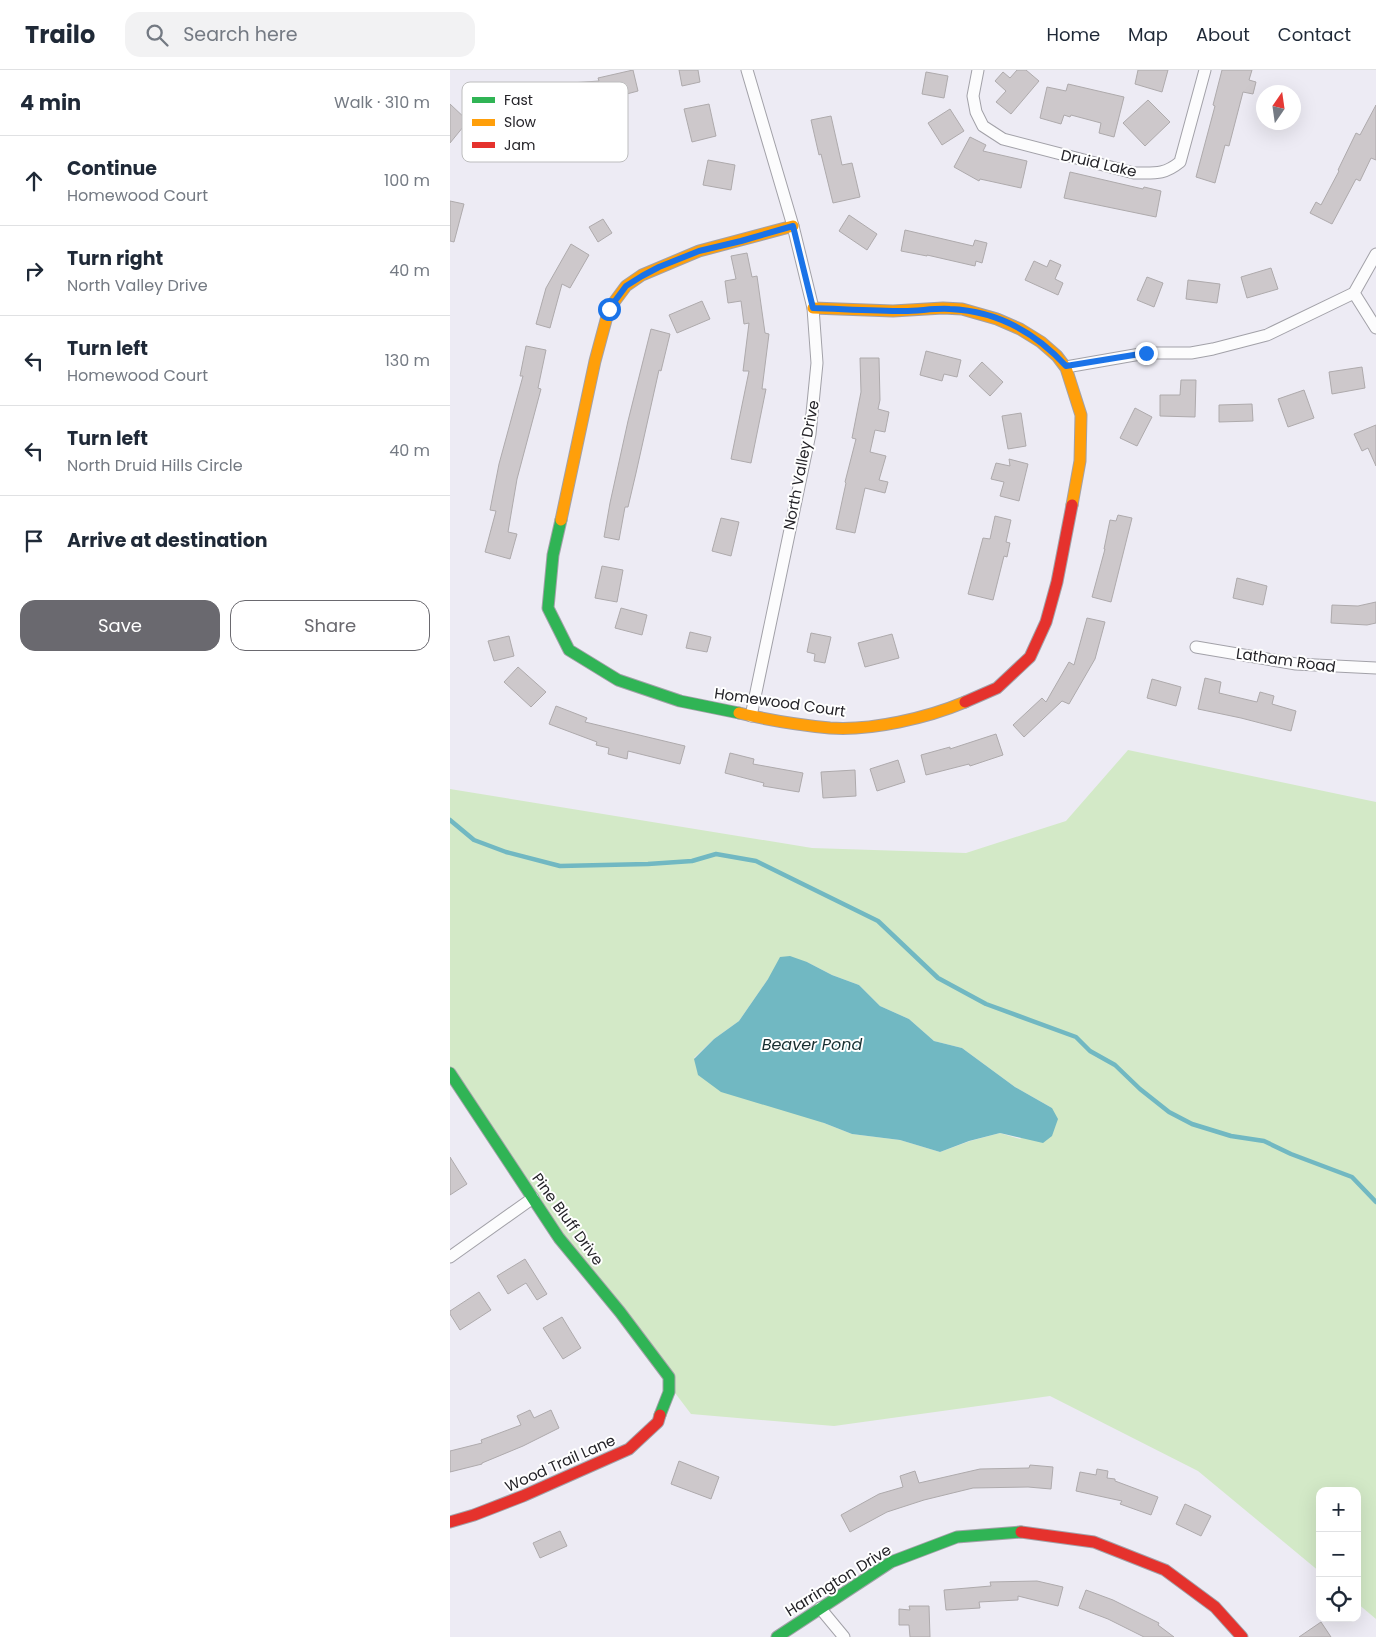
<!DOCTYPE html>
<meta charset="utf-8">
<style>
body{margin:0;font-family:Poppins,sans-serif;background:#f2f2f3;color:#1f2937}
.controls{position:absolute;right:15px;bottom:15px;display:grid;overflow:hidden;border-radius:10px;box-shadow:0 5px 20px #0002}
.controls button{width:45px;height:45px;display:grid;place-items:center;padding:0;border:0;border-bottom:1px solid #e0e1e3;background:#fff;color:#1f2937;font:25px sans-serif}
.compass{position:absolute;left:806px;top:15px;width:45px;height:45px;border-radius:50%;background:#fff;box-shadow:0 5px 20px #0002;rotate:13deg}
.stop{position:absolute;width:15px;height:15px;margin:-11px;border:4px solid #1a73e8;border-radius:50%;background:#fff}
.stop.end{background:#1a73e8;border-color:#fff;box-shadow:0 1px 5px #0008}
.list{margin:0;padding:0;list-style:none}
h2{display:flex;justify-content:space-between;align-items:center;height:65px;margin:0;padding:0 20px;font-size:21px}
h2 small{font-size:16px;font-weight:400;color:#747a83}
.list li{display:grid;grid-template-columns:32px 1fr auto;gap:15px;align-items:center;box-sizing:border-box;height:90px;padding:0 20px;border-top:1px solid #e0e1e3}
.list b{display:block;font-size:19px;white-space:nowrap}
.list p{margin:0;font-size:16px;white-space:nowrap;color:#747a83}
.list em{font-size:16px;font-style:normal;color:#747a83}
.actions{display:flex;gap:10px;padding:15px 20px}
.actions a{flex:1;padding:11px 0;border:1px solid #6a696f;border-radius:15px;text-align:center;font-size:18px;color:#6a696f}
.actions .main{background:#6a696f;color:#fff}
.icon{flex:none;width:28px;height:28px;fill:none;stroke:currentColor;stroke-width:2;stroke-linecap:round;stroke-linejoin:round}
.map{position:relative;flex:none;width:926px;height:1567px;overflow:hidden}
header{display:flex;align-items:center;gap:30px;box-sizing:border-box;height:70px;padding:0 25px;background:#fff;border-bottom:1px solid #e0e1e3}
header strong{font-size:24px}
nav{display:flex;gap:28px;margin-inline-start:auto;font-size:18px}
.search{width:350px;height:45px;background:#f2f2f3;display:flex;align-items:center;gap:12px;box-sizing:border-box;padding:0 18px;border-radius:15px;color:#747a83;font-size:19px}
main{display:flex}
aside{flex:1;background:#fff}
.map>svg:first-child{display:block}
</style>
<header>
<strong>Trailo</strong>
<div class="search"><svg class="icon" aria-label="search" viewBox="0 0 24 24"><circle cx="10" cy="10" r="6"/><path d="M15 15l6 6"/></svg>Search here</div>
<nav><a>Home</a><a>Map</a><a>About</a><a>Contact</a></nav>
</header>
<main>
<aside>
<h2>4 min<small>Walk · 310 m</small></h2>
<ul class="list">
<li><svg class="icon" aria-label="ahead" viewBox="0 0 24 24"><path d="M12 20V5M6 11l6-6 6 6"/></svg><div><b>Continue</b><p>Homewood Court</p></div><em>100 m</em></li>
<li><svg class="icon" aria-label="right" viewBox="0 0 24 24"><path d="M7 20v-9h11M14 6l5 5-5 5"/></svg><div><b>Turn right</b><p>North Valley Drive</p></div><em>40 m</em></li>
<li><svg class="icon" aria-label="left" viewBox="0 0 24 24"><path d="M17 20v-9H6M10 6l-5 5 5 5"/></svg><div><b>Turn left</b><p>Homewood Court</p></div><em>130 m</em></li>
<li><svg class="icon" aria-label="left" viewBox="0 0 24 24"><path d="M17 20v-9H6M10 6l-5 5 5 5"/></svg><div><b>Turn left</b><p>North Druid Hills Circle</p></div><em>40 m</em></li>
<li><svg class="icon" aria-label="arrive" viewBox="0 0 24 24"><path d="M6 21V4h12l-3 4 3 4H6"/></svg><div><b>Arrive at destination</b></div></li>
</ul>
<div class="actions"><a class="main">Save</a><a>Share</a></div>
</aside>
<div class="map">
<svg width="926" height="1567" viewBox="0 0 926 1567">
<rect width="100%" height="100%" fill="#edebf4"/>
<path fill="#d3e9c7" fill-rule="evenodd" d="M 678,680 L 926,732 L 926,1549 L 907,1533 L 907,1421 L 870,1421 L 870,1502 L 748,1401 L 600,1326 L 384,1356 L 241,1344 L 85,1138 L 0,1001 L 0,719 L 362,778 L 516,783 L 616,751 ZM 357,892 L 382,905 L 409,915 L 430,936 L 459,949 L 484,971 L 512,978 L 565,1017 L 602,1038 L 570,1069 L 550,1063 L 520,1071 L 490,1082 L 450,1070 L 402,1064 L 374,1053 L 244,988 L 264,969 L 289,951 L 318,909 Z"/>
<path fill="#71b8c2" d="M 340,886 L 357,892 L 382,905 L 409,915 L 430,936 L 459,949 L 484,971 L 512,978 L 565,1017 L 602,1038 L 608,1049 L 602,1066 L 593,1073 L 550,1063 L 519,1071 L 490,1082 L 450,1070 L 402,1064 L 374,1053 L 271,1022 L 248,1005 L 244,989 L 264,969 L 289,951 L 318,909 L 330,887 Z"/>
<g fill="none" stroke-linecap="round" stroke-linejoin="round">
<path stroke="#71b8c2" stroke-width="4.5" d="M 0,750 L 24,770 L 56,782 L 110,796 L 198,794 L 242,791 L 266,784 L 306,791 L 428,851 L 488,908 L 536,934 L 626,967 L 640,981 L 665,995 L 690,1019 L 719,1042 L 742,1054 L 781,1066 L 814,1071 L 841,1084 L 902,1107 L 926,1132"/>
</g>
<path fill="#cdc8cb" stroke="#aeaaac" d="M 183,0 L 188,21 L 139,34 L 139,36 L 110,38 L 109,18 L 121,17 L 121,13 L 149,11 L 148,8 Z
M 229,0 L 248,0 L 250,12 L 232,16 Z
M 567,0 L 576,0 L 589,11 L 561,44 L 546,32 L 556,21 L 545,11 L 553,2 L 560,8 Z
M 688,0 L 718,0 L 712,22 L 685,14 Z
M 772,0 L 802,0 L 799,10 L 806,12 L 803,24 L 793,22 L 779,76 L 775,75 L 765,113 L 746,107 L 765,36 L 763,35 Z
M 476,2 L 498,6 L 494,28 L 472,24 Z
M 618,14 L 674,27 L 664,67 L 649,63 L 651,53 L 621,45 L 620,47 L 614,45 L 611,54 L 590,48 L 597,17 L 616,21 Z
M 698,30 L 720,52 L 695,76 L 673,53 Z
M 0,34 L 18,51 L 0,73 Z
M 259,34 L 266,66 L 242,72 L 234,39 Z
M 926,35 L 926,90 L 921,88 L 910,111 L 906,109 L 882,154 L 860,143 L 866,132 L 871,135 L 889,101 L 888,100 L 906,63 L 910,65 Z
M 500,39 L 514,61 L 492,75 L 478,53 Z
M 381,46 L 392,95 L 402,93 L 410,127 L 383,133 L 371,84 L 369,85 L 361,50 Z
M 520,67 L 536,75 L 533,81 L 577,91 L 571,118 L 530,109 L 529,111 L 504,97 Z
M 258,90 L 285,95 L 281,120 L 253,115 Z
M 620,102 L 693,119 L 694,117 L 711,121 L 706,147 L 614,128 Z
M 0,131 L 14,134 L 4,172 L 0,171 Z
M 399,145 L 427,164 L 417,180 L 389,161 Z
M 153,149 L 162,163 L 148,172 L 139,157 Z
M 455,160 L 523,176 L 525,170 L 537,173 L 532,193 L 526,191 L 525,196 L 477,185 L 477,186 L 451,181 Z
M 121,174 L 139,185 L 120,218 L 112,214 L 100,258 L 86,254 L 96,218 Z
M 297,183 L 302,207 L 307,206 L 315,263 L 319,264 L 312,319 L 316,319 L 301,393 L 281,389 L 299,301 L 293,301 L 299,253 L 294,254 L 291,231 L 278,233 L 275,211 L 286,209 L 281,186 Z
M 600,190 L 611,195 L 605,209 L 613,213 L 608,225 L 575,210 L 584,191 L 597,197 Z
M 821,198 L 828,219 L 797,228 L 791,207 Z
M 697,207 L 713,213 L 704,237 L 687,230 Z
M 738,210 L 770,214 L 767,233 L 736,229 Z
M 252,231 L 260,249 L 227,263 L 219,245 Z
M 201,259 L 220,264 L 211,301 L 209,300 L 186,403 L 178,437 L 175,437 L 169,470 L 154,467 L 160,433 L 178,351 Z
M 76,276 L 96,280 L 88,318 L 91,319 L 67,409 L 58,462 L 67,464 L 60,489 L 35,482 L 46,441 L 40,440 L 49,394 L 73,306 L 70,306 Z
M 476,281 L 511,290 L 507,307 L 494,304 L 492,311 L 470,305 Z
M 410,288 L 429,288 L 430,330 L 428,339 L 439,342 L 435,362 L 425,360 L 420,382 L 436,386 L 429,410 L 438,412 L 435,423 L 415,418 L 405,463 L 386,459 L 396,413 L 395,412 L 406,369 L 402,368 L 411,322 Z
M 532,292 L 553,312 L 540,326 L 519,306 Z
M 912,297 L 915,318 L 882,324 L 879,302 Z
M 731,310 L 746,310 L 745,347 L 710,346 L 710,325 L 730,325 Z
M 854,320 L 864,348 L 838,357 L 828,329 Z
M 802,334 L 803,351 L 769,352 L 769,335 Z
M 685,338 L 702,347 L 687,376 L 670,368 Z
M 571,343 L 576,376 L 558,379 L 552,346 Z
M 926,355 L 926,396 L 918,378 L 912,381 L 904,364 Z
M 559,389 L 578,394 L 569,431 L 550,426 L 554,412 L 541,409 L 546,393 L 560,396 Z
M 668,445 L 682,448 L 661,532 L 642,527 L 655,479 L 654,479 L 660,450 L 666,451 Z
M 545,446 L 561,450 L 556,472 L 560,473 L 557,487 L 554,486 L 543,530 L 518,524 L 533,468 L 540,469 Z
M 271,448 L 289,452 L 281,486 L 262,481 Z
M 152,496 L 173,500 L 167,532 L 145,528 Z
M 787,508 L 817,516 L 813,535 L 783,528 Z
M 926,532 L 926,553 L 917,555 L 881,553 L 882,535 L 908,536 Z
M 171,538 L 197,545 L 192,565 L 165,558 Z
M 637,548 L 655,552 L 645,589 L 619,634 L 612,631 L 574,667 L 563,655 L 592,628 L 596,632 L 619,592 L 624,595 Z
M 240,562 L 261,567 L 257,582 L 236,578 Z
M 361,563 L 381,567 L 375,593 L 364,591 L 365,584 L 357,582 Z
M 442,564 L 449,588 L 415,597 L 408,573 Z
M 59,566 L 64,586 L 44,591 L 38,571 Z
M 68,597 L 96,622 L 81,637 L 54,612 Z
M 755,608 L 771,612 L 769,623 L 807,632 L 810,622 L 824,626 L 822,634 L 846,641 L 841,661 L 791,648 L 748,639 Z
M 702,609 L 731,617 L 726,636 L 697,628 Z
M 106,636 L 137,648 L 135,652 L 235,676 L 230,694 L 178,681 L 177,689 L 158,684 L 159,678 L 146,675 L 147,672 L 99,654 Z
M 546,664 L 553,685 L 520,696 L 519,694 L 476,705 L 471,685 L 500,677 L 500,679 Z
M 280,683 L 304,689 L 303,694 L 353,703 L 349,722 L 313,716 L 314,713 L 275,703 Z
M 448,690 L 455,712 L 427,721 L 420,699 Z
M 405,700 L 406,726 L 373,728 L 371,702 Z
M 0,1087 L 17,1114 L 0,1125 Z
M 75,1189 L 97,1224 L 87,1230 L 76,1213 L 58,1224 L 47,1206 Z
M 29,1222 L 41,1240 L 10,1260 L 0,1244 L 0,1241 Z
M 112,1247 L 131,1278 L 113,1289 L 93,1258 Z
M 80,1340 L 84,1348 L 101,1340 L 109,1358 L 73,1376 L 32,1393 L 32,1394 L 0,1402 L 0,1381 L 32,1373 L 31,1370 L 71,1355 L 67,1346 Z
M 229,1391 L 269,1407 L 261,1429 L 221,1414 Z
M 580,1395 L 603,1397 L 601,1419 L 578,1417 L 523,1418 L 474,1430 L 437,1442 L 400,1462 L 391,1445 L 429,1424 L 453,1417 L 450,1406 L 465,1401 L 469,1413 L 530,1399 L 579,1398 Z
M 647,1399 L 658,1401 L 657,1408 L 665,1409 L 665,1411 L 708,1427 L 701,1445 L 670,1434 L 672,1431 L 626,1421 L 630,1402 L 646,1405 Z
M 735,1434 L 761,1446 L 751,1466 L 726,1454 Z
M 110,1461 L 117,1476 L 90,1488 L 83,1473 Z
M 587,1511 L 613,1517 L 608,1536 L 568,1526 L 568,1530 L 529,1532 L 530,1538 L 496,1540 L 494,1520 L 541,1516 L 540,1512 Z
M 636,1520 L 663,1530 L 709,1553 L 708,1555 L 724,1567 L 694,1567 L 658,1549 L 629,1538 Z
M 459,1536 L 479,1536 L 480,1567 L 460,1567 L 459,1555 L 449,1555 L 449,1539 L 460,1540 Z
M 871,1552 L 881,1567 L 849,1567 Z"/>
<g fill="none" stroke-linecap="round" stroke-linejoin="round">
<g stroke="#a2a1a8" stroke-width="13">
<path id="street" d="M 297,0 L 343,156 L 363,238 L 367,293 L 360,364 L 301,646
M 528,0 L 523,26 L 526,42 L 533,56 L 553,69 L 684,103 C 705,103 714,105 730,92 L 755,0
M 904,223 L 926,258
M 616,297 L 696,283 L 741,283 L 763,279 L 817,265 L 904,223 L 926,184
M 746,577 L 846,594 L 926,598
M 0,1187 L 83,1128
M 370,1538 L 394,1567"/>
</g>
<g stroke="#a2a1a8" stroke-width="13">
<path id="fast" d="M 111,450 L 103,485 L 98,538 L 119,580 L 168,610 L 230,631 L 289,643
M 0,1003 L 109,1168 L 170,1242 L 219,1307 L 219,1322 L 210,1345
M 327,1567 L 441,1492 L 507,1467 L 571,1462"/>
</g>
<g stroke="#a2a1a8" stroke-width="13">
<path id="slow" d="M 363,238 L 443,241 L 493,238 L 512,239 L 547,249 L 570,259 L 591,272 L 607,286 L 616,298 L 631,345 L 630,391 L 622,435
M 111,450 L 145,291 L 159,239 L 176,216 L 192,205 L 249,181 L 343,156
M 289,643 C 318,650 350,655 380,658 C 421,661 477,648 515,632"/>
</g>
<g stroke="#a2a1a8" stroke-width="13">
<path id="jam" d="M 515,632 L 547,618 L 580,587 L 596,552 L 607,512 L 622,435
M 0,1452 L 24,1445 L 73,1426 L 179,1379 L 208,1352 L 210,1345
M 571,1462 L 644,1472 L 715,1500 L 765,1537 L 792,1567"/>
</g>
<use href="#street" stroke="#fcfcfd" stroke-width="11"/>
<use href="#fast" stroke="#30b455" stroke-width="11"/>
<use href="#slow" stroke="#ff9f0a" stroke-width="11"/>
<use href="#jam" stroke="#e5322d" stroke-width="11"/>
</g>
<g fill="none" stroke-linecap="round" stroke-linejoin="round">
<path stroke="#1a73e8" stroke-width="6" d="M 159,239 L 176,216 L 192,206 L 209,197 L 249,181 L 291,171 L 343,156 L 363,238 C 393,239 424,241 454,241 C 469,241 485,238 500,239 C 547,241 585,262 616,296 L 696,283"/>
</g>
<g text-anchor="middle" dominant-baseline="central" stroke-width="4" stroke-linejoin="round" paint-order="stroke">
<g font-size="15" fill="#242328" stroke="#fff">
<text transform="translate(649 93) rotate(13)">Druid Lake</text>
<text transform="translate(351 395) rotate(-79)">North Valley Drive</text>
<text transform="translate(836 590) rotate(8)">Latham Road</text>
<text transform="translate(330 632) rotate(8)">Homewood Court</text>
<text transform="translate(118 1149) rotate(54)">Pine Bluff Drive</text>
<text transform="translate(110 1393) rotate(-24)">Wood Trail Lane</text>
<text transform="translate(388 1510) rotate(-32)">Harrington Drive</text>
</g>
<g font-size="16" font-style="italic" fill="#172e30" stroke="#fff">
<text x="362" y="974">Beaver Pond</text>
</g>
</g>
<rect x="12" y="12" width="166" height="80" rx="8" fill="#fff" stroke="#bdbdbe" stroke-width="1"/>
<rect x="22" y="27" width="23" height="6" fill="#30b455"/>
<rect x="22" y="49" width="23" height="7" fill="#ff9f0a"/>
<rect x="22" y="72" width="23" height="6" fill="#e5322d"/>
<g font-size="14" fill="#242328">
<text x="54" y="35">Fast</text>
<text x="54" y="57">Slow</text>
<text x="54" y="80">Jam</text>
</g>
</svg>
<div class="controls">
<button>+</button>
<button>−</button>
<button><svg class="icon" aria-label="locate" viewBox="0 0 24 24"><circle cx="12" cy="12" r="6"/><path d="M12 2v4M12 18v4M2 12h4M18 12h4"/></svg></button>
</div>
<svg class="compass" viewBox="-18 -18 36 36"><path d="M0-13l5 13h-10z" fill="#e53935"/><path d="M0 13l5-13h-10z" fill="#747a83"/></svg>
<div class="stop" style="left:159px;top:239px"></div>
<div class="stop end" style="left:696px;top:283px"></div>
</div>
</main>
